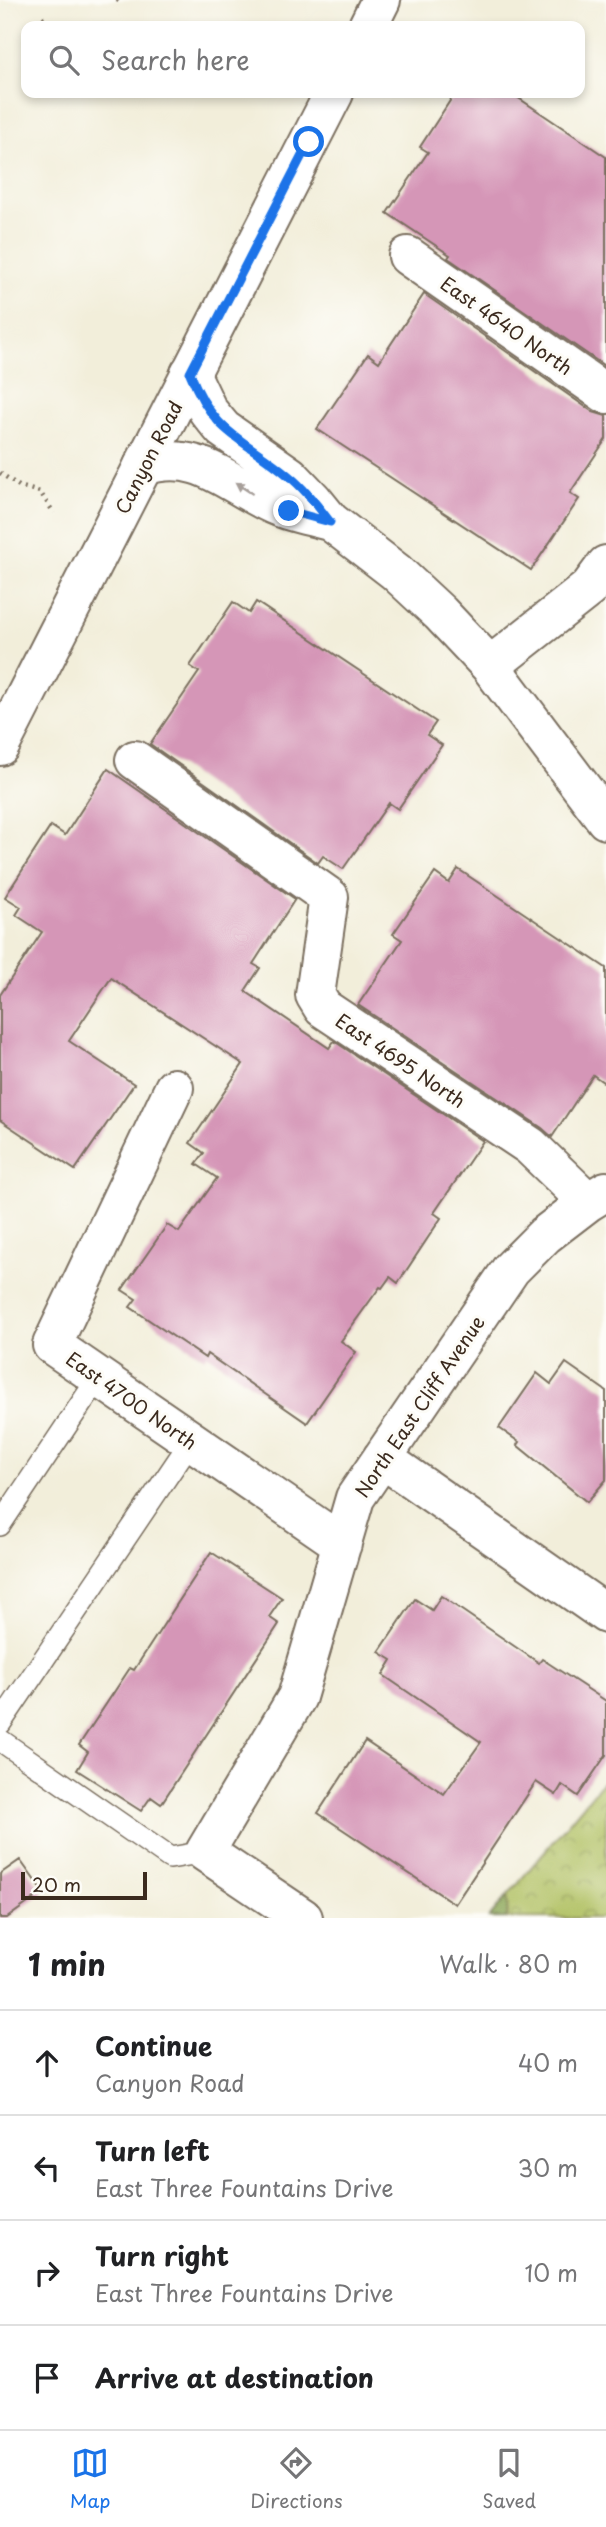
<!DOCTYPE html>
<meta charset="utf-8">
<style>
body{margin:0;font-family:"Playpen Sans",sans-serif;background:#f6f6f6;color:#202124}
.scale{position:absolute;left:21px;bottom:18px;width:126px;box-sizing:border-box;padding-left:7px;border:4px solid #3b2a1e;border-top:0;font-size:19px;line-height:24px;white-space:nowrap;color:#3b2a1e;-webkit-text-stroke:5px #fdfcf7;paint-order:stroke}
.stop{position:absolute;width:21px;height:21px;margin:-16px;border:5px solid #1a73e8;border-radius:50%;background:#fff}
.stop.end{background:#1a73e8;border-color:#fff;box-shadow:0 2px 7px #0008}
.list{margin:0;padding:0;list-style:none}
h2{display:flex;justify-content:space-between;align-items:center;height:91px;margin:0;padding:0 28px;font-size:30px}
h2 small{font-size:23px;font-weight:400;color:#757577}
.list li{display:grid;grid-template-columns:46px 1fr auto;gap:21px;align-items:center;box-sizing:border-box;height:105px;padding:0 28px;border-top:2px solid #e0e0e0}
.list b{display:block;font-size:26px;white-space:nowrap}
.list p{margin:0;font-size:23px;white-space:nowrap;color:#757577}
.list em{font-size:23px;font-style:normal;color:#757577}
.icon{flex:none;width:38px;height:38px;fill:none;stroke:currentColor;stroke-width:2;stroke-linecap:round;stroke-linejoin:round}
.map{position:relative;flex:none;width:606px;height:1918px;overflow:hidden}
.search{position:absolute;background:#fff;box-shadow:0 4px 10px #0003;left:21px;right:21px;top:21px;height:77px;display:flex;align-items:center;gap:18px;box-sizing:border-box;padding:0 24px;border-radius:14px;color:#757577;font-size:26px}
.sheet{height:511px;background:#fff}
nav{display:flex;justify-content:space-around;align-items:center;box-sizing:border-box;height:98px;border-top:2px solid #e0e0e0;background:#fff;font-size:19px;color:#757577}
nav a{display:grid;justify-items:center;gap:4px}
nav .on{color:#1a73e8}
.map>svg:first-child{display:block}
</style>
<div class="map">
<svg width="606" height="1918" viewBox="0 0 606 1918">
<defs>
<pattern id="forest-crowns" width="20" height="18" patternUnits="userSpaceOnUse" patternTransform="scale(1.75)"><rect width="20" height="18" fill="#8ca759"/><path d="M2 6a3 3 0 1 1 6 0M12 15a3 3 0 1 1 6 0" fill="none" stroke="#748849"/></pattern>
<pattern id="park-crowns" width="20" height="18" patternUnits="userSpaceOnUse" patternTransform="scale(1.75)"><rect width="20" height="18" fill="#b1c163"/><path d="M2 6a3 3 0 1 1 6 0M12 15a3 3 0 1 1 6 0" fill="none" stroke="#919d51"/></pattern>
</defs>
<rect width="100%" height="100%" fill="#fdfcf7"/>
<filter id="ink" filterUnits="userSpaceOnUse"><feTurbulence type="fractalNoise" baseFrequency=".0143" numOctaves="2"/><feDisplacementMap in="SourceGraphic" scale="14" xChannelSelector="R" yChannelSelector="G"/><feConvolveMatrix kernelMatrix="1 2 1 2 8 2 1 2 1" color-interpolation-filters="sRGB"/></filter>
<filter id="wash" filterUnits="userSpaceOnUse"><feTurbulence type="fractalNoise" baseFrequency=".00686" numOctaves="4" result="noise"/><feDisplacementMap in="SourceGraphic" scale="28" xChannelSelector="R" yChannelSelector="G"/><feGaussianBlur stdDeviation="1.57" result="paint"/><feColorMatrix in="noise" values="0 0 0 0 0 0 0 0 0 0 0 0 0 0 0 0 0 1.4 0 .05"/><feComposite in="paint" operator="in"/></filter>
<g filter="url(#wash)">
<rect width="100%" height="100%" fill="#f2eeda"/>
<path fill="url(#forest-crowns)" stroke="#64683c" stroke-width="2" d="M 508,1895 L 507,1918 L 489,1918 Z"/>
<path fill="url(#park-crowns)" stroke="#767640" stroke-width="2" d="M 606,1778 L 606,1918 L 507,1918 L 508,1895 Z"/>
<g id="blocks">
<path fill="#d596b7" d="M 455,93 L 511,93 L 606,157 L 606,367 L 448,258 L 450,255 L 387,213 L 428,152 L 420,147 Z
M 424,294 L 593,412 L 606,416 L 606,439 L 570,493 L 579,499 L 531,570 L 317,429 L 368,354 L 379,362 Z
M 233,602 L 249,613 L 256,602 L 436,722 L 427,735 L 442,745 L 398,809 L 389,803 L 343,869 L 323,856 L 318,863 L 150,744 L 199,672 L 190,666 Z
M 108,769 L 295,899 L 253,964 L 260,968 L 245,991 L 329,1048 L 334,1041 L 483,1141 L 434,1213 L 441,1218 L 398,1283 L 390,1277 L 382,1288 L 380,1287 L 341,1341 L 356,1352 L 307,1423 L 207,1354 L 205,1358 L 130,1307 L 136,1299 L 122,1290 L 167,1225 L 179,1232 L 217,1178 L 196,1164 L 204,1153 L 190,1143 L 243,1064 L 111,978 L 69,1041 L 134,1084 L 75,1170 L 0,1120 L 0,995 L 42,932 L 16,915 L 21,907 L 5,897 L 51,826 L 65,835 Z
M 458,869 L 606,968 L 606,1084 L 593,1075 L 552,1137 L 542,1128 L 358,1005 L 402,940 L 393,934 L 435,873 L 449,883 Z
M 566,1363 L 606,1391 L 606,1480 L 587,1502 L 517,1445 L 519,1442 L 499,1428 L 537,1373 L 551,1384 Z
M 211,1552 L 282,1598 L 269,1617 L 279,1624 L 161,1804 L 151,1797 L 141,1811 L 77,1770 L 88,1752 L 79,1745 L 130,1668 L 134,1670 Z
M 441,1596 L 539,1663 L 542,1659 L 606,1701 L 606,1755 L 578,1796 L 562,1785 L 556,1795 L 536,1782 L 455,1904 L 318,1813 L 365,1741 L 444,1794 L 481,1742 L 383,1675 L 392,1660 L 379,1652 L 415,1599 L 432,1610 Z
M 20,1860 L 43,1892 L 7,1918 L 0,1918 L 0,1874 Z"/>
</g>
</g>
<g filter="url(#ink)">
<use href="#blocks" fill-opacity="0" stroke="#7b6f60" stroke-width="2"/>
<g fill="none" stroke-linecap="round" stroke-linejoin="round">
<g stroke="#7b6f60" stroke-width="24">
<path id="service" d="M 0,1525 L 99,1377
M 0,1724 L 191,1441
M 0,1740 L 170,1858 L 205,1852"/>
</g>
<g stroke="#7b6f60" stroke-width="42">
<path id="minor" d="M 408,256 L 606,394
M 190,373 L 208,411 L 223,429 L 290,476 L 313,500 L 330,521 L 396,572 L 440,613 L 490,666 L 606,820
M 143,466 C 197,449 224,481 268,502 C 288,512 309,516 330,521
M 490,666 L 589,588 L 606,565
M 135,760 L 329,897 L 315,995 L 323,1008 L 530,1146 L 588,1202
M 174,1088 L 52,1345 L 342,1544
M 382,1458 L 606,1614
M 303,1918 L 205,1852 L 297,1697 L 355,1498 L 511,1269 L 545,1235 L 588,1202 L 606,1191"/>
</g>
<g stroke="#7b6f60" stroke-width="42">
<path id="secondary" d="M 368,26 L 381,0
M 0,746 L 334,93"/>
</g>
<path stroke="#7b6f60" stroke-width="4.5" stroke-dasharray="2 5" stroke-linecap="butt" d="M 117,0 L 120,2
M 42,17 L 56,26
M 0,473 L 19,486 L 40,492 L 54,513"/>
<use href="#service" stroke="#fff" stroke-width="21"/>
<use href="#minor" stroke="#fff" stroke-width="38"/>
<use href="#secondary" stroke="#fff" stroke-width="38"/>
</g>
<defs><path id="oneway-solid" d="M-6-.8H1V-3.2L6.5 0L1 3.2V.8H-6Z" transform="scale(1.75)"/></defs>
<use fill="#a79f9a" href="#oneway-solid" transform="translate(244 488) rotate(-147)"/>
</g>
<g fill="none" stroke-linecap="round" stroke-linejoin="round" filter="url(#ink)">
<path stroke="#1a73e8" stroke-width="9" d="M 289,511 L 330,522 C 318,506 305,489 290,477 C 243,437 215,437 190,373 L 309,142"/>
</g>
<g text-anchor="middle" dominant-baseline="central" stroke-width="6" stroke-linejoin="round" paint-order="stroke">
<g font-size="19" fill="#3b2a1e" stroke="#fdfcf7">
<text transform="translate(507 325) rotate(35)">East 4640 North</text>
<text transform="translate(148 457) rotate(-63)">Canyon Road</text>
<text transform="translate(401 1060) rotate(34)">East 4695 North</text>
<text transform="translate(132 1400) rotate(35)">East 4700 North</text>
<text transform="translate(419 1406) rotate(-56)">North East Cliff Avenue</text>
</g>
</g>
</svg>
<div class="scale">20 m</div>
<div class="stop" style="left:309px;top:142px"></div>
<div class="stop end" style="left:289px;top:511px"></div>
<div class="search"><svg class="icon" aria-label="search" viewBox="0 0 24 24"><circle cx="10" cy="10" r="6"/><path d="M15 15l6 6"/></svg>Search here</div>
</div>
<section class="sheet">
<h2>1 min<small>Walk · 80 m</small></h2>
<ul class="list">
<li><svg class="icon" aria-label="ahead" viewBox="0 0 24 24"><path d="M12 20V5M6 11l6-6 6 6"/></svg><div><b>Continue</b><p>Canyon Road</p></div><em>40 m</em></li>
<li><svg class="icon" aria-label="left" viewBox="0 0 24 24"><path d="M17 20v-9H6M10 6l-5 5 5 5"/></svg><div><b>Turn left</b><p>East Three Fountains Drive</p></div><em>30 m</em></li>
<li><svg class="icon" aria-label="right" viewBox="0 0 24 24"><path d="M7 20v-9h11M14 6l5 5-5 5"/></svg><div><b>Turn right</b><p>East Three Fountains Drive</p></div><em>10 m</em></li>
<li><svg class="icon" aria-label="arrive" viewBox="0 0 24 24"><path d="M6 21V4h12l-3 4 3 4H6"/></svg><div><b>Arrive at destination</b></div></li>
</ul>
</section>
<nav>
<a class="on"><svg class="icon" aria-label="map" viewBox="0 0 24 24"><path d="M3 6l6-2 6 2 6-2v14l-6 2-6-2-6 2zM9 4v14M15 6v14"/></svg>Map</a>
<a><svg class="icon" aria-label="directions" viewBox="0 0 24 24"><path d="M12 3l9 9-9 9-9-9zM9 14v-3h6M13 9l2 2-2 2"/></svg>Directions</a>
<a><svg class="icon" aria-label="saved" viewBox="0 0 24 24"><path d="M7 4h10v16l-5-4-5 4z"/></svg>Saved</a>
</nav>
